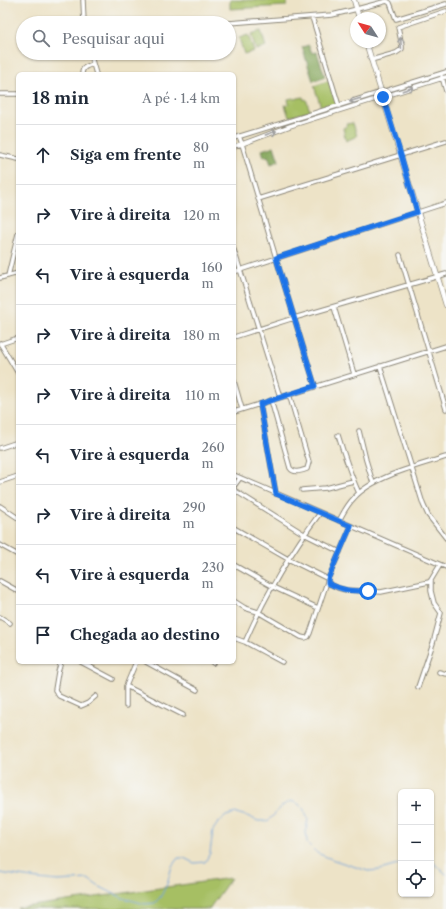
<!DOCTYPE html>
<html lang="pt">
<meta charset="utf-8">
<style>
body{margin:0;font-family:"Libre Caslon Text",serif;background:#f6f6f7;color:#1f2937}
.controls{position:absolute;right:12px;bottom:12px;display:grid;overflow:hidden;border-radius:6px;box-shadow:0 1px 3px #0004}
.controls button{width:36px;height:36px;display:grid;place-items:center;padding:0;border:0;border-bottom:1px solid #e0e1e3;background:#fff;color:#1f2937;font:20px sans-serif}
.compass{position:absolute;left:350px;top:12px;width:36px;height:36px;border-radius:50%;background:#fff;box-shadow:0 1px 3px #0004;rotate:306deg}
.stop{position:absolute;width:12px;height:12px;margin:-9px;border:3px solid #1a73e8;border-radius:50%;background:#fff}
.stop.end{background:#1a73e8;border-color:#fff;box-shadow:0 1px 4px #0008}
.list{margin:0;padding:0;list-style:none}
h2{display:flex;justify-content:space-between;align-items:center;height:52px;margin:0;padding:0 16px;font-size:17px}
h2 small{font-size:13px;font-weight:400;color:#747a83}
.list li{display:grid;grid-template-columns:26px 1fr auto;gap:12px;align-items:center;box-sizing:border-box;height:60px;padding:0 16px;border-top:1px solid #e0e1e3}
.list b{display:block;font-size:15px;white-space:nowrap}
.list em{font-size:13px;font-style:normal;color:#747a83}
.icon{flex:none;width:22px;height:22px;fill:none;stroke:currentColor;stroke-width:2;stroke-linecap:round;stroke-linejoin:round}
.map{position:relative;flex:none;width:446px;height:909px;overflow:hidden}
.search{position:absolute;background:#fff;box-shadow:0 1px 3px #0004;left:16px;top:16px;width:220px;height:44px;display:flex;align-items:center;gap:10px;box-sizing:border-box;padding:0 14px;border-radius:22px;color:#747a83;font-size:15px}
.panel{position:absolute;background:#fff;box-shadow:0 1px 3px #0004;left:16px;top:72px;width:220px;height:592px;border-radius:6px}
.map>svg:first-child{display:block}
</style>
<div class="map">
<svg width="446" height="909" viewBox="0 0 446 909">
<rect width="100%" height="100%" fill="#f6f6f2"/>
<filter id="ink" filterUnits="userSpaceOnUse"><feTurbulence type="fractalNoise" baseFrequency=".025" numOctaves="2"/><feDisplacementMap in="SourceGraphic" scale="8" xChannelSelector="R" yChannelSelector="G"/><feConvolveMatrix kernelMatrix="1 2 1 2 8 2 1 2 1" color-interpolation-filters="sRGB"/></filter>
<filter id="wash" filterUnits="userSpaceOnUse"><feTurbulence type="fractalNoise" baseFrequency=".012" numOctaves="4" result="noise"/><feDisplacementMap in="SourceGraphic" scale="16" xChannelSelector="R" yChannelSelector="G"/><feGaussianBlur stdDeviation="0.9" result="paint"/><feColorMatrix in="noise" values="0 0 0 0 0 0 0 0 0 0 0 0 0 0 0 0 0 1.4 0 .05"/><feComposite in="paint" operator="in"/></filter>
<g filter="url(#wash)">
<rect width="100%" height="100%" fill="#ede3c7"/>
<path fill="#a6bf64" stroke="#687548" d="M 230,0 L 287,0 L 287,6 L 230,9 Z
M 261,31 L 266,47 L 256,50 L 251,34 Z
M 248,35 L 254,51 L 244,54 L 239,38 Z
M 330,80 L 338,105 L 322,110 L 314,86 Z
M 303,97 L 304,100 L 306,99 L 310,111 L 289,117 L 285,105 L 289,104 L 288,99 L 293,98 L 294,99 Z
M 353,123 L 357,136 L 346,141 L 343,128 L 347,126 L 347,124 Z
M 231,878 L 209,909 L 19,909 L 17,908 Z"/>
<path fill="#84a65a" stroke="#586842" d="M 309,45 L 312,53 L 317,52 L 325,77 L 313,81 L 302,47 Z
M 274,146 L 279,161 L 271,164 L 268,156 L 264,157 L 262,150 Z"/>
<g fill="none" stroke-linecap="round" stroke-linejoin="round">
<path stroke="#6fa2db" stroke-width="1" d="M 431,861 L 434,863 L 446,874
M 0,873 L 38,879 L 58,881 L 88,879 L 98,886 L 123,898 L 145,904 L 155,903 L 161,896 L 167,884 L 172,866 L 178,858 L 184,858 L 194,863 L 205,862 L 210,853 L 213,830 L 218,823 L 226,816 L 236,813 L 247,816 L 258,821 L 268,821 L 275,814 L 282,806 L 291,801 L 297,803 L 303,808 L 308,819 L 306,830 L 307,843 L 317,853 L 334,860 L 368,871 L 380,870 L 401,864"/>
</g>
</g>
<g filter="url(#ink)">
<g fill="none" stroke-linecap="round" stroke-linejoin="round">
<g stroke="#8c8779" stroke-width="5.5">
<path id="minor" d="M 83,0 L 84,23
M 312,17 L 339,106
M 229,23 L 332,15 L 357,9 L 387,1 L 390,3 L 396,19 L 446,4
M 90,53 L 96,74
M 371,60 L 396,53 L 402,49 L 402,46 L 398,27 L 446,11
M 82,74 C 82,67 87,66 93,64
M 442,77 L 446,91
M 0,94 L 18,94
M 239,136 L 242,144 L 276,258 L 315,386
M 234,138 L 446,72
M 234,146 L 242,144 L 290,126 L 446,77
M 0,155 L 18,159
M 258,199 L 446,141
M 234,250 L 280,397
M 400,255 L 446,409
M 234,272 L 446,203
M 8,276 L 18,234
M 0,278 L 18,273
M 334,307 L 354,374
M 234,337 L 294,318 L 446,274
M 0,343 L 18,373
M 0,344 L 18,338
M 380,366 L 423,504 L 428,515 L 446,538
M 234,381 L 242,409
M 271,400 L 290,468 C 294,474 301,471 307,469 L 309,462 L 289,394
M 260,404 L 276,494
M 234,412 L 446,346
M 359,431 L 366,460 L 373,483
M 338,435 C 344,454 350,474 359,493
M 0,448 L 18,442
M 234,475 L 446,567
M 0,482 L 18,476
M 234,486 L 240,478
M 234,490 L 304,534 L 340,552
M 302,490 L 326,488 L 353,481
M 0,506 L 18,518
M 339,521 C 343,513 347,505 354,498 C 372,477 420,465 446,457
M 234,528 L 288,559 L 328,579
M 0,545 L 18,555
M 234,565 L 273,587 L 318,608
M 0,581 L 18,591
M 328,583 L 338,588 L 346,590 L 381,592 L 429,582 L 431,580 L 440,565
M 234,601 L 245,608 L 258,612 L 301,637 L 305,638 L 308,637 L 310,633 L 328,579 L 351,526
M 0,617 L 10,623
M 234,638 L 245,642 L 282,662
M 245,642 C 265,596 290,553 320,513
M 61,662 L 58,672 L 55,690 L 59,696 L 81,706 L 88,703 L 96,696
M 81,662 L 113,679
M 146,662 L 197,690
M 212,662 L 213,663
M 439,672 L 446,674
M 126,686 L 183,715
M 418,687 L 433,643 L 441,613 L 434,603 L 431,591 L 431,580
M 126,706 L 126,686 L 136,662"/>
</g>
<g stroke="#8c8779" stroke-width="6">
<path id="major" d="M 354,0 L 359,18
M 366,42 L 446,305"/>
</g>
<use href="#minor" stroke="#fff" stroke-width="3.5"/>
<use href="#major" stroke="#fff" stroke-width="4.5"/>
</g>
<defs><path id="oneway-shaft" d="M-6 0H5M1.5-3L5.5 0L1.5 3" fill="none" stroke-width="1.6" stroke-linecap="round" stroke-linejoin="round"/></defs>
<g stroke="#a0a0a0">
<use href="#oneway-shaft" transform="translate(401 43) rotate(-94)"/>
<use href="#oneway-shaft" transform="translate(408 89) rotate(-18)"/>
<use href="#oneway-shaft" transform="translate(355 100) rotate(162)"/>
<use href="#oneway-shaft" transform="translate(271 133) rotate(-20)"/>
</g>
</g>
<g fill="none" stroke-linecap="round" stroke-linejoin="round" filter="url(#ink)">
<path stroke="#1a73e8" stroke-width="5" d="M 368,591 C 350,591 344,591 328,583 L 328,579 L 351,526 L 276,494 L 260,404 L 315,386 L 276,258 L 417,212 L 401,155 L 383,97"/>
</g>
</svg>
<div class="controls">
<button>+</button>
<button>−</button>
<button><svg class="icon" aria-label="locate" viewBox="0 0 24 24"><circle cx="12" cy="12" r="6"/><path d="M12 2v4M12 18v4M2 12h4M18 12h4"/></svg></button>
</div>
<svg class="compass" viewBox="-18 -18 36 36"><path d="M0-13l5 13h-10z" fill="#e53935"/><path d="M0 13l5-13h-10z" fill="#747a83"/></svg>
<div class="stop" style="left:368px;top:591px"></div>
<div class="stop end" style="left:383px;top:97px"></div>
<div class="search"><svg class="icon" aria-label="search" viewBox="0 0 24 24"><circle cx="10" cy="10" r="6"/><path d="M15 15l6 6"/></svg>Pesquisar aqui</div>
<section class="panel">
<h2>18 min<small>A pé · 1.4 km</small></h2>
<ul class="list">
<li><svg class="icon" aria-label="ahead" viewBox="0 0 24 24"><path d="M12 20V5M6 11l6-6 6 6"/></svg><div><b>Siga em frente</b></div><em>80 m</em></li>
<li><svg class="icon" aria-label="right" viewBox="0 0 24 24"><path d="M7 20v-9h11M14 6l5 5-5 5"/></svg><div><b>Vire à direita</b></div><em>120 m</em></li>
<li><svg class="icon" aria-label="left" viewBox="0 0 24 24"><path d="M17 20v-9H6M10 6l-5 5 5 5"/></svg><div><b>Vire à esquerda</b></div><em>160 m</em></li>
<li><svg class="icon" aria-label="right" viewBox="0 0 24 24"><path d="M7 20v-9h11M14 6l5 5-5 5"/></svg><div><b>Vire à direita</b></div><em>180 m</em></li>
<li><svg class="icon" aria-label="right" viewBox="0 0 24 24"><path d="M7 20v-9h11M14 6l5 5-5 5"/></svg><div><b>Vire à direita</b></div><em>110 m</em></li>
<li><svg class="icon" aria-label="left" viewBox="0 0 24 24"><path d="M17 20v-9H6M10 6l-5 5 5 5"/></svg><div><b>Vire à esquerda</b></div><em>260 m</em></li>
<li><svg class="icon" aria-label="right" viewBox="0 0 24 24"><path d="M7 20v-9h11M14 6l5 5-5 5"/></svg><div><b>Vire à direita</b></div><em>290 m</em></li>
<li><svg class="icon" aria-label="left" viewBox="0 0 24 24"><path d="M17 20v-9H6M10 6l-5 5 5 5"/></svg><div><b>Vire à esquerda</b></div><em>230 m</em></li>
<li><svg class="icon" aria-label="arrive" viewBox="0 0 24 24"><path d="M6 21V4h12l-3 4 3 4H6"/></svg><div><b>Chegada ao destino</b></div></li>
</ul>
</section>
</div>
